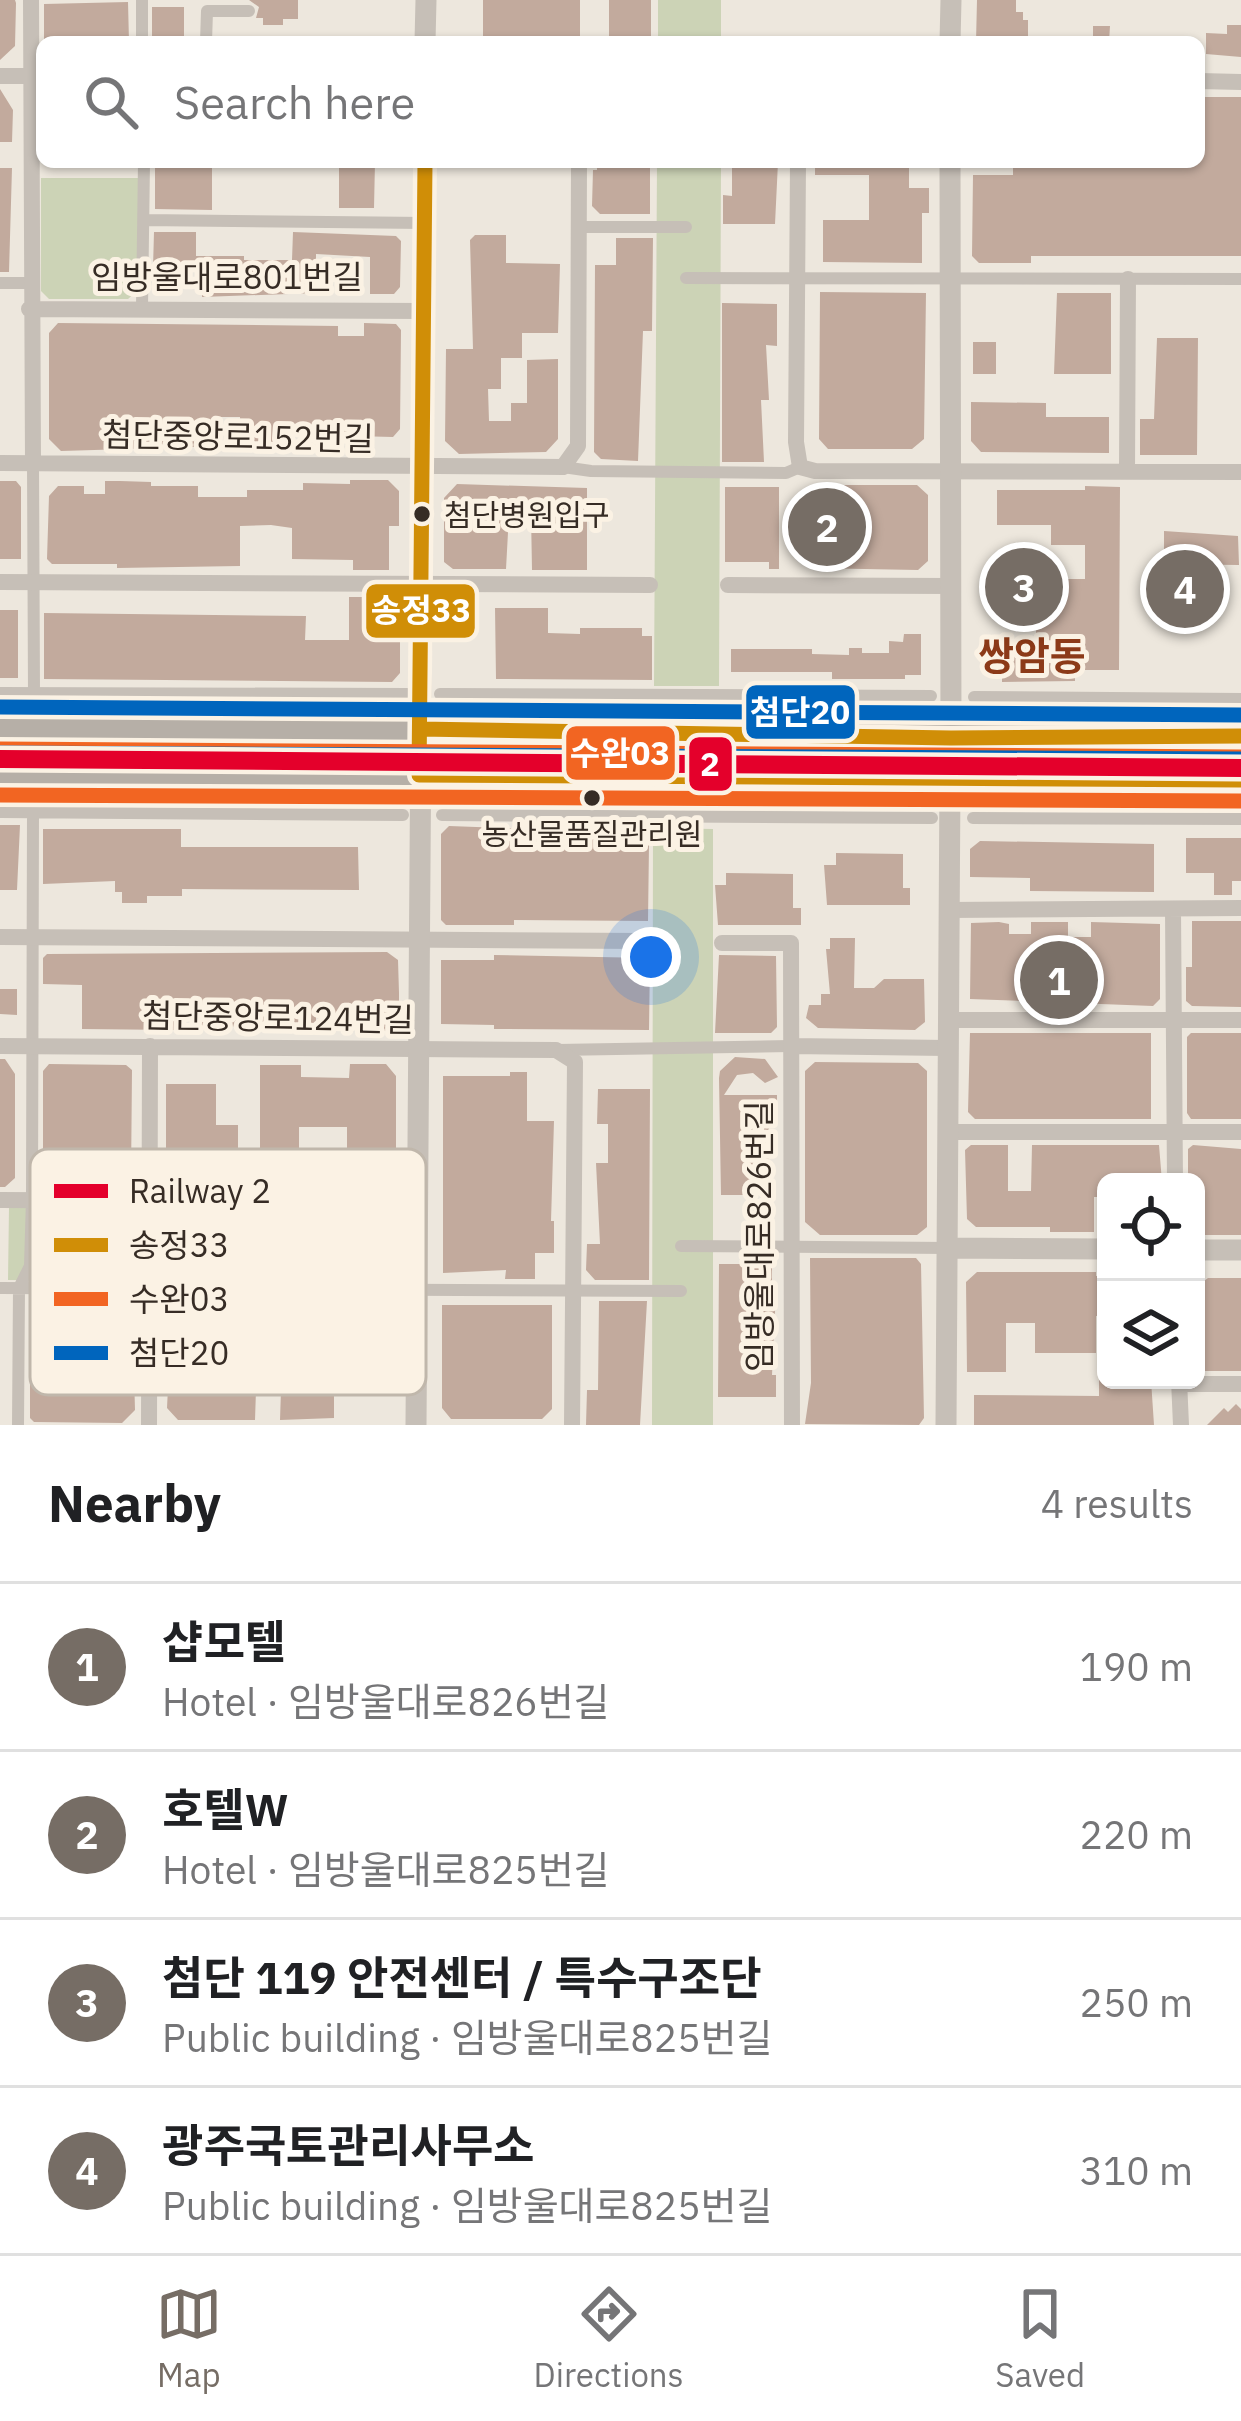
<!DOCTYPE html>
<meta charset="utf-8">
<style>
body{margin:0;font-family:"IBM Plex Sans","Noto Sans KR",sans-serif;background:#f2f2f2;color:#202124}
.controls{position:absolute;right:36px;bottom:36px;display:grid;overflow:hidden;border-radius:18px;box-shadow:0 3px 9px #0004}
.controls button{width:108px;height:108px;display:grid;place-items:center;padding:0;border:0;border-bottom:3px solid #e0e0e0;background:#fff;color:#202124;font:60px sans-serif}
.you{position:absolute;left:651px;top:957px;width:42px;height:42px;margin:-30px;border:9px solid #fff;border-radius:50%;background:#1a73e8;box-shadow:0 0 0 18px #1a73e833}
.badge{display:grid;place-items:center;width:78px;height:78px;border-radius:50%;background:#766d65;color:#fff;font-size:39px;font-weight:700}
.pin{position:absolute;translate:-50% -50%;border:6px solid #fff;box-shadow:0 3px 12px #0006}
.list{margin:0;padding:0;list-style:none}
h2{display:flex;justify-content:space-between;align-items:center;height:156px;margin:0;padding:0 48px;font-size:51px}
h2 small{font-size:39px;font-weight:400;color:#757577}
.list li{display:grid;grid-template-columns:78px 1fr auto;gap:36px;align-items:center;box-sizing:border-box;height:168px;padding:0 48px;border-top:3px solid #e0e0e0}
.list b{display:block;font-size:45px;white-space:nowrap}
.list p{margin:0;font-size:39px;white-space:nowrap;color:#757577}
.list em{font-size:39px;font-style:normal;color:#757577}
.icon{flex:none;width:66px;height:66px;fill:none;stroke:currentColor;stroke-width:2;stroke-linecap:round;stroke-linejoin:round}
.map{position:relative;flex:none;width:1241px;height:1425px;overflow:hidden}
.search{position:absolute;background:#fff;box-shadow:0 3px 9px #0004;left:36px;right:36px;top:36px;height:132px;display:flex;align-items:center;gap:30px;box-sizing:border-box;padding:0 42px;border-radius:18px;color:#757577;font-size:45px}
.sheet{height:828px;background:#fff}
nav{display:flex;justify-content:space-around;align-items:center;box-sizing:border-box;height:168px;border-top:3px solid #e0e0e0;background:#fff;font-size:33px;color:#757577}
nav a{display:grid;justify-items:center;gap:6px}
nav .on{color:#766d65}
.map>svg:first-child{display:block}
</style>
<div class="map">
<svg width="1241" height="1425" viewBox="0 0 1241 1425">
<rect width="100%" height="100%" fill="#ede7dd"/>
<path fill="#ccd3b6" d="M 658,0 L 721,0 L 721,42 L 658,42 Z
M 657,162 L 721,162 L 719,686 L 654,686 Z
M 41,178 L 139,178 L 139,289 L 128,299 L 49,299 L 41,291 Z
M 0,748 L 371,749 L 371,756 L 0,756 Z
M 496,749 L 1241,754 L 1241,762 L 496,757 Z
M 653,828 L 713,829 L 713,1425 L 652,1425 Z
M 9,1207 L 130,1207 L 135,1214 L 135,1281 L 8,1280 Z"/>
<path fill="#c2aa9d" fill-rule="evenodd" d="M 0,0 L 15,0 L 16,3 L 15,46 L 0,60 Z
M 249,0 L 298,0 L 298,19 L 283,19 L 283,25 L 263,25 L 263,18 L 256,18 L 259,7 Z
M 483,0 L 580,0 L 580,42 L 483,42 Z
M 609,0 L 651,0 L 651,42 L 609,42 Z
M 977,0 L 1016,0 L 1016,12 L 1023,12 L 1023,20 L 1028,20 L 1028,42 L 976,42 Z
M 128,2 L 129,42 L 44,42 L 44,4 Z
M 152,7 L 184,7 L 184,42 L 152,42 Z
M 1227,25 L 1241,25 L 1241,57 L 1206,54 L 1206,33 L 1227,34 Z
M 1093,26 L 1110,26 L 1109,42 L 1093,42 Z
M 0,89 L 13,110 L 12,142 L 0,142 Z
M 1199,97 L 1241,97 L 1241,256 L 1031,256 L 1031,263 L 979,263 L 972,256 L 973,175 L 1013,175 L 1013,162 L 1199,162 Z
M 155,162 L 212,162 L 212,210 L 155,209 Z
M 339,162 L 375,162 L 374,208 L 339,208 Z
M 597,162 L 650,162 L 650,214 L 600,214 L 592,206 L 593,170 L 597,170 Z
M 732,162 L 778,162 L 775,224 L 723,224 L 723,195 L 732,196 Z
M 815,162 L 909,162 L 909,188 L 929,188 L 929,213 L 922,213 L 922,263 L 823,262 L 823,220 L 869,220 L 869,175 L 815,175 Z
M 0,168 L 12,168 L 9,272 L 0,272 Z
M 154,232 L 196,232 L 196,256 L 244,256 L 244,260 L 292,260 L 293,232 L 396,236 L 401,241 L 400,287 L 394,294 L 370,294 L 370,257 L 316,254 L 316,293 L 202,297 L 202,269 L 153,268 Z
M 475,235 L 506,235 L 506,263 L 560,264 L 558,333 L 522,333 L 522,358 L 501,358 L 501,389 L 488,389 L 489,421 L 511,421 L 511,403 L 527,403 L 527,360 L 558,359 L 558,439 L 546,452 L 459,454 L 445,441 L 446,349 L 473,349 L 470,240 Z
M 616,238 L 653,238 L 652,331 L 643,331 L 638,461 L 601,459 L 594,452 L 595,265 L 616,265 Z
M 820,292 L 926,293 L 924,439 L 912,449 L 828,449 L 819,439 Z
M 1057,293 L 1111,293 L 1111,374 L 1054,374 Z
M 722,303 L 777,304 L 777,346 L 766,345 L 769,400 L 761,400 L 764,462 L 722,462 Z
M 58,323 L 338,326 L 338,336 L 364,336 L 364,323 L 396,324 L 401,330 L 400,429 L 393,437 L 276,434 L 276,446 L 240,446 L 240,417 L 217,417 L 217,424 L 194,424 L 194,447 L 61,451 L 49,439 L 49,333 Z
M 1157,338 L 1198,338 L 1197,455 L 1140,455 L 1140,419 L 1154,419 Z
M 973,342 L 996,342 L 996,374 L 973,374 Z
M 971,402 L 1046,403 L 1046,417 L 1109,417 L 1109,453 L 981,452 L 971,441 Z
M 350,480 L 388,480 L 399,491 L 399,526 L 389,526 L 389,570 L 353,570 L 353,560 L 292,559 L 292,528 L 271,525 L 240,526 L 240,566 L 117,568 L 117,564 L 52,564 L 47,559 L 49,496 L 58,486 L 84,486 L 84,494 L 105,494 L 105,481 L 120,481 L 151,482 L 151,486 L 198,486 L 198,497 L 247,497 L 247,490 L 303,490 L 303,483 L 350,484 Z
M 0,481 L 16,481 L 21,487 L 21,559 L 0,559 Z
M 457,484 L 587,488 L 587,570 L 532,570 L 531,514 L 509,514 L 506,569 L 453,569 L 444,562 L 444,498 Z
M 811,485 L 917,485 L 928,495 L 928,561 L 918,570 L 810,568 Z
M 1085,486 L 1120,487 L 1119,670 L 1075,670 L 1075,681 L 1002,682 L 1002,646 L 1036,646 L 1036,579 L 1085,579 L 1085,545 L 1051,545 L 1051,525 L 997,525 L 997,490 L 1085,490 Z
M 725,487 L 779,487 L 779,569 L 769,569 L 769,562 L 725,562 Z
M 1164,531 L 1238,536 L 1239,565 L 1164,564 Z
M 349,597 L 393,597 L 400,605 L 400,673 L 392,682 L 44,679 L 44,613 L 306,616 L 305,640 L 349,640 Z
M 495,608 L 548,608 L 548,633 L 580,634 L 580,628 L 642,628 L 642,636 L 652,636 L 652,680 L 496,679 Z
M 0,610 L 18,610 L 18,678 L 0,678 Z
M 904,634 L 921,634 L 921,675 L 905,675 L 905,679 L 832,679 L 832,672 L 731,672 L 731,649 L 812,649 L 812,654 L 849,655 L 849,648 L 862,648 L 862,653 L 889,653 L 889,641 L 903,642 Z
M 0,825 L 20,825 L 17,890 L 0,890 Z
M 449,826 L 560,830 L 560,837 L 607,837 L 607,844 L 649,844 L 648,921 L 514,920 L 514,925 L 446,925 L 441,920 L 441,834 Z
M 43,829 L 181,829 L 181,847 L 358,847 L 359,890 L 182,889 L 182,896 L 147,896 L 147,903 L 122,903 L 122,892 L 115,892 L 115,881 L 43,884 Z
M 1186,838 L 1241,838 L 1241,881 L 1232,881 L 1232,895 L 1214,895 L 1214,873 L 1186,873 Z
M 980,841 L 1154,844 L 1154,892 L 1030,891 L 1030,878 L 970,877 L 970,849 Z
M 836,853 L 903,854 L 903,888 L 910,888 L 910,905 L 827,905 L 824,865 L 836,865 Z
M 726,873 L 793,874 L 793,908 L 801,908 L 801,925 L 718,925 L 715,885 L 726,885 Z
M 1192,921 L 1241,921 L 1241,1007 L 1192,1006 L 1186,1001 L 1186,967 L 1192,967 Z
M 999,922 L 1009,924 L 1009,934 L 1031,934 L 1031,922 L 1068,922 L 1068,937 L 1091,937 L 1091,922 L 1160,924 L 1160,999 L 1153,1006 L 970,999 L 971,923 Z
M 830,938 L 855,938 L 854,988 L 874,988 L 884,979 L 924,979 L 925,1022 L 915,1030 L 818,1028 L 806,1018 L 809,1005 L 821,1005 L 821,994 L 830,994 L 826,949 L 830,949 Z
M 387,952 L 398,960 L 399,993 L 399,1019 L 387,1031 L 363,1031 L 363,1014 L 316,1014 L 316,1025 L 201,1027 L 201,1021 L 174,1020 L 174,1030 L 82,1029 L 82,985 L 43,984 L 43,958 L 47,954 Z
M 494,955 L 650,958 L 649,1030 L 494,1029 L 494,1025 L 441,1024 L 441,960 L 494,960 Z
M 719,955 L 776,956 L 777,1027 L 771,1033 L 715,1033 Z
M 0,989 L 17,989 L 17,1015 L 0,1014 Z
M 970,1033 L 1151,1033 L 1151,1119 L 975,1119 L 968,1112 Z
M 1191,1033 L 1241,1033 L 1241,1119 L 1191,1119 L 1187,1113 L 1187,1037 Z
M 735,1057 L 765,1059 L 778,1077 L 765,1083 L 753,1073 L 737,1075 L 724,1095 L 777,1095 L 777,1124 L 769,1124 L 768,1195 L 721,1195 L 719,1078 L 720,1071 Z
M 0,1059 L 5,1059 L 15,1074 L 15,1178 L 5,1187 L 0,1187 Z
M 815,1062 L 918,1063 L 927,1071 L 927,1227 L 917,1235 L 820,1235 L 805,1222 L 805,1071 Z
M 49,1064 L 126,1065 L 132,1070 L 131,1179 L 124,1185 L 49,1184 L 43,1176 L 43,1071 Z
M 350,1064 L 386,1064 L 396,1076 L 396,1181 L 388,1189 L 311,1188 L 311,1177 L 260,1177 L 260,1065 L 301,1065 L 301,1077 L 349,1078 ZM 299,1127 L 347,1127 L 347,1152 L 299,1152 Z
M 510,1072 L 527,1072 L 527,1121 L 554,1121 L 551,1221 L 554,1221 L 554,1253 L 535,1253 L 535,1279 L 505,1279 L 506,1270 L 443,1273 L 443,1076 L 510,1076 Z
M 166,1084 L 216,1084 L 216,1125 L 238,1125 L 238,1184 L 174,1184 L 166,1175 Z
M 598,1089 L 650,1089 L 649,1280 L 595,1280 L 586,1270 L 587,1244 L 600,1244 L 596,1163 L 608,1163 L 608,1124 L 597,1124 Z
M 971,1145 L 1008,1145 L 1008,1191 L 1031,1191 L 1032,1145 L 1159,1145 L 1162,1182 L 1106,1182 L 1106,1197 L 1094,1197 L 1094,1232 L 1050,1232 L 1050,1227 L 976,1227 L 967,1219 L 965,1150 Z
M 1193,1145 L 1241,1149 L 1241,1235 L 1196,1235 L 1196,1182 L 1188,1182 L 1188,1149 Z
M 810,1258 L 916,1258 L 921,1264 L 924,1418 L 919,1425 L 805,1424 L 811,1383 Z
M 719,1264 L 772,1264 L 772,1291 L 776,1291 L 772,1375 L 776,1375 L 776,1397 L 718,1397 Z
M 977,1272 L 1096,1272 L 1096,1276 L 1106,1276 L 1106,1316 L 1096,1316 L 1096,1353 L 1035,1353 L 1035,1323 L 1006,1323 L 1006,1372 L 967,1372 L 966,1282 Z
M 1208,1278 L 1241,1278 L 1241,1371 L 1202,1371 L 1196,1365 L 1196,1287 Z
M 259,1300 L 255,1420 L 178,1420 L 167,1408 L 171,1326 L 164,1326 L 164,1310 L 173,1302 Z
M 30,1301 L 132,1301 L 135,1410 L 122,1423 L 34,1422 L 30,1418 Z
M 284,1301 L 388,1304 L 393,1308 L 393,1338 L 334,1340 L 334,1418 L 280,1420 Z
M 599,1301 L 647,1301 L 640,1425 L 586,1425 L 587,1390 L 598,1390 Z
M 442,1305 L 552,1305 L 552,1409 L 542,1419 L 451,1419 L 442,1408 Z
M 1099,1380 L 1151,1380 L 1154,1425 L 974,1425 L 974,1395 L 1099,1396 Z
M 1236,1404 L 1241,1409 L 1241,1425 L 1207,1425 L 1224,1408 L 1228,1412 Z"/>
<g fill="none" stroke-linecap="round" stroke-linejoin="round">
<path stroke="#c6bfb7" stroke-width="12" d="M 142,0 L 142,42
M 206,42 L 207,11 L 249,11
M 144,220 L 426,223
M 579,227 L 686,227
M 686,278 L 1241,279
M 0,283 L 29,283
M 142,308 L 144,162
M 33,463 L 34,693
M 563,467 L 591,471 L 786,473 L 800,467
M 0,693 L 407,694
M 440,694 L 931,696
M 974,697 L 1241,699
M 0,812 L 403,815
M 442,815 L 932,818
M 973,818 L 1241,819
M 557,1050 L 791,1046
M 681,1246 L 948,1248
M 0,1288 L 681,1291
M 18,1425 L 19,1288 L 30,1266 L 32,1199 L 33,812"/>
<path stroke="#c6bfb7" stroke-width="16" d="M 31,0 L 33,463
M 0,76 L 41,76
M 1199,81 L 1241,82
M 798,162 L 796,442 L 800,467 L 815,471 L 1241,472
M 29,309 L 424,311
M 0,463 L 563,467 L 578,446 L 579,162
M 1127,470 L 1128,279
M 0,582 L 650,585
M 728,585 L 951,586
M 1173,909 L 1175,1182
M 948,910 L 1241,908
M 0,937 L 646,941
M 722,943 L 791,943 L 792,1425
M 946,1020 L 1241,1020
M 0,1046 L 556,1050 L 575,1062 L 572,1425
M 791,1046 L 947,1048
M 948,1132 L 1241,1132
M 0,1200 L 418,1202
M 1179,1380 L 1181,1425
M 1179,1384 L 1241,1384
M 149,1425 L 150,1046"/>
<path stroke="#c6bfb7" stroke-width="21" d="M 425,42 L 426,0
M 950,42 L 951,0
M 950,162 L 951,738
M 948,1248 L 1106,1249
M 1196,1250 L 1241,1250
M 416,1425 L 425,162
M 946,1425 L 950,779"/>
<path stroke="#b6afa7" stroke-width="24" d="M 0,728 C 414,729 827,739 1241,736
M 0,774 L 1241,780"/>
<g stroke="#fbf2e4" stroke-width="24">
<path id="bus-1" d="M 425,162 L 419,775 L 1241,780
M 420,729 L 951,738 L 1241,736"/>
</g>
<g stroke="#fbf2e4" stroke-width="24">
<path id="bus-2" d="M 0,749 L 1241,757
M 0,795 L 1241,801"/>
</g>
<g stroke="#fbf2e4" stroke-width="24">
<path id="bus-3" d="M 0,707 L 1241,715
M 0,753 L 1241,759"/>
</g>
<use href="#bus-1" stroke="#d08e07" stroke-width="15"/>
<use href="#bus-2" stroke="#f26522" stroke-width="15"/>
<use href="#bus-3" stroke="#0065bd" stroke-width="15"/>
<g stroke="#fbf2e4" stroke-width="27">
<path id="rail-1" d="M 0,759 L 1241,768"/>
</g>
<use href="#rail-1" stroke="#e4002b" stroke-width="18"/>
</g>
<g fill="#362c25" stroke="#fbf2e4" stroke-width="4.5">
<circle cx="422" cy="514" r="10"/>
<circle cx="592" cy="798" r="10"/>
</g>
<g text-anchor="middle" dominant-baseline="central" stroke-width="10" stroke-linejoin="round" paint-order="stroke">
<g font-size="30" fill="#362c25" stroke="#fbf2e4" text-anchor="start">
<text x="444" y="514">첨단병원입구</text>
<text x="592" y="833" text-anchor="middle">농산물품질관리원</text>
</g>
<g font-size="33" fill="#362c25" stroke="#fbf2e4">
<text x="227" y="276">임방울대로801번길</text>
<text transform="translate(238 436) rotate(1)">첨단중앙로152번길</text>
<text transform="translate(278 1017) rotate(1)">첨단중앙로124번길</text>
<text transform="translate(758 1236) rotate(-90)">임방울대로826번길</text>
</g>
<g font-size="39" font-weight="bold" fill="#8c3a18" stroke="#fbf2e4">
<text x="1032" y="655">쌍암동</text>
</g>
</g>
<rect x="30" y="1149" width="396" height="246" rx="18" fill="#fbf2e4" stroke="#c0b7ab" stroke-width="3"/>
<rect x="54" y="1184" width="54" height="14" fill="#e4002b"/>
<rect x="54" y="1238" width="54" height="14" fill="#d08e07"/>
<rect x="54" y="1292" width="54" height="14" fill="#f26522"/>
<rect x="54" y="1346" width="54" height="14" fill="#0065bd"/>
<g font-size="33" fill="#362c25">
<text x="129" y="1203">Railway 2</text>
<text x="129" y="1257">송정33</text>
<text x="129" y="1311">수완03</text>
<text x="129" y="1365">첨단20</text>
</g>
<g stroke="#fbf2e4" stroke-width="4.5">
<rect x="364" y="582" width="113" height="58" rx="12" fill="#d08e07"/>
<rect x="744" y="683" width="113" height="58" rx="12" fill="#0065bd"/>
<rect x="564" y="724" width="113" height="58" rx="12" fill="#f26522"/>
<rect x="687" y="735" width="47" height="58" rx="12" fill="#e4002b"/>
</g>
<g font-size="33" text-anchor="middle" font-weight="bold" fill="#fff">
<text x="421" y="622">송정33</text>
<text x="800" y="724">첨단20</text>
<text x="620" y="765">수완03</text>
<text x="710" y="776">2</text>
</g>
</svg>
<div class="controls">
<button><svg class="icon" aria-label="locate" viewBox="0 0 24 24"><circle cx="12" cy="12" r="6"/><path d="M12 2v4M12 18v4M2 12h4M18 12h4"/></svg></button>
<button><svg class="icon" aria-label="layers" viewBox="0 0 24 24"><path d="M12 4l9 5-9 5-9-5zM3 14l9 5 9-5"/></svg></button>
</div>
<div class="you"></div>
<div class="pin badge" style="left:1059px;top:980px">1</div>
<div class="pin badge" style="left:827px;top:527px">2</div>
<div class="pin badge" style="left:1024px;top:587px">3</div>
<div class="pin badge" style="left:1185px;top:589px">4</div>
<div class="search"><svg class="icon" aria-label="search" viewBox="0 0 24 24"><circle cx="10" cy="10" r="6"/><path d="M15 15l6 6"/></svg>Search here</div>
</div>
<section class="sheet">
<h2>Nearby<small>4 results</small></h2>
<ul class="list">
<li><span class="badge">1</span><div><b>샵모텔</b><p>Hotel · 임방울대로826번길</p></div><em>190 m</em></li>
<li><span class="badge">2</span><div><b>호텔W</b><p>Hotel · 임방울대로825번길</p></div><em>220 m</em></li>
<li><span class="badge">3</span><div><b>첨단 119 안전센터 / 특수구조단</b><p>Public building · 임방울대로825번길</p></div><em>250 m</em></li>
<li><span class="badge">4</span><div><b>광주국토관리사무소</b><p>Public building · 임방울대로825번길</p></div><em>310 m</em></li>
</ul>
</section>
<nav>
<a class="on"><svg class="icon" aria-label="map" viewBox="0 0 24 24"><path d="M3 6l6-2 6 2 6-2v14l-6 2-6-2-6 2zM9 4v14M15 6v14"/></svg>Map</a>
<a><svg class="icon" aria-label="directions" viewBox="0 0 24 24"><path d="M12 3l9 9-9 9-9-9zM9 14v-3h6M13 9l2 2-2 2"/></svg>Directions</a>
<a><svg class="icon" aria-label="saved" viewBox="0 0 24 24"><path d="M7 4h10v16l-5-4-5 4z"/></svg>Saved</a>
</nav>
